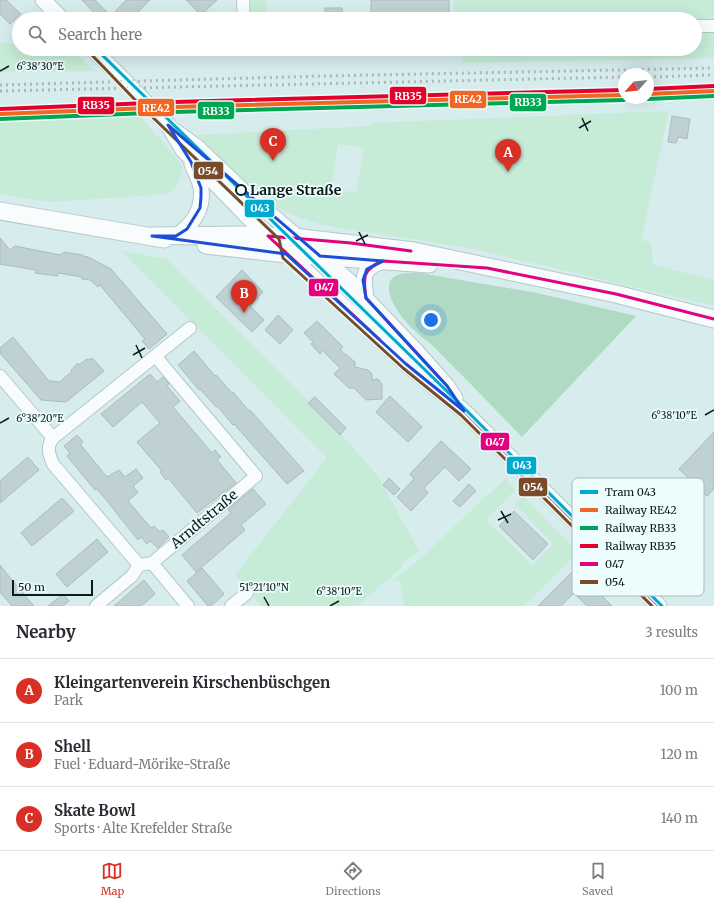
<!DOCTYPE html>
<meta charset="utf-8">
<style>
body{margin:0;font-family:Merriweather,serif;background:#f2f2f3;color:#2b2b33}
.compass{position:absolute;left:618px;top:68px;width:36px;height:36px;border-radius:50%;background:#fff;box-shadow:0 4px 16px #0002;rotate:243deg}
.scale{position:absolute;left:12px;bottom:10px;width:81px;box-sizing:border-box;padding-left:4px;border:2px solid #0c1b1c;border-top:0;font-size:11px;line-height:14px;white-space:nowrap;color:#0c1b1c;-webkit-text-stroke:3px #edfdfd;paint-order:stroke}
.you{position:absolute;left:431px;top:320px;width:14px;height:14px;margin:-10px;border:3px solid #fff;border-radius:50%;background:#1a73e8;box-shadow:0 0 0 6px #1a73e833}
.badge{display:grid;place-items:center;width:26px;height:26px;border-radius:50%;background:#d93025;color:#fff;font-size:13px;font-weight:700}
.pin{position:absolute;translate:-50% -33px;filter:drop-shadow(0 1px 2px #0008)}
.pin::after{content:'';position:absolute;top:21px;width:14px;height:12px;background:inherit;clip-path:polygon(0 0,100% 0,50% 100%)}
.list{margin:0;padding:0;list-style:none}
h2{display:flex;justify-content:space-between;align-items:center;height:52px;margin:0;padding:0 16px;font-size:17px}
h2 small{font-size:13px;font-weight:400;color:#7c7c81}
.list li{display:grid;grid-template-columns:26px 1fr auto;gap:12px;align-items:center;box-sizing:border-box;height:64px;padding:0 16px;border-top:1px solid #e1e1e2}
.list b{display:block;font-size:15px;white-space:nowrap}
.list p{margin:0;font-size:13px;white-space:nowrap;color:#7c7c81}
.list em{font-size:13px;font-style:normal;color:#7c7c81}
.icon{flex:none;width:22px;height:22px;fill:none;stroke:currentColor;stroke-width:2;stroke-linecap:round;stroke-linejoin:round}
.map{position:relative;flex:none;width:714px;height:606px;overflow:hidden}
.search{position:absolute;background:#fff;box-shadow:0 4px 16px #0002;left:12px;right:12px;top:12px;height:44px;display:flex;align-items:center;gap:10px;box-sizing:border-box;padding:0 14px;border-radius:22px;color:#7c7c81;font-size:15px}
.sheet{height:244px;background:#fff}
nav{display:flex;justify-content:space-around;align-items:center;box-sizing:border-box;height:56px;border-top:1px solid #e1e1e2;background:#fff;font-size:11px;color:#7c7c81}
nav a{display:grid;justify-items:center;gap:2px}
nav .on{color:#d93025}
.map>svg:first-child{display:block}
</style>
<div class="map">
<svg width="714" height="606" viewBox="0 0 714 606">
<rect width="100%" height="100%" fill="#d6eced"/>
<path fill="#c6ebd7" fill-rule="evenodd" d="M 243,0 L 267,0 L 266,19 L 244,19 Z
M 453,0 L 714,0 L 714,58 L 461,63 L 465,49 L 695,49 L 695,19 L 456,19 Z
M 0,43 L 19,45 L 19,49 L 64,49 L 81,58 L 94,71 L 0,72 Z
M 669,111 L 641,240 L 651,242 L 653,265 L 714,280 L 714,306 L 469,248 L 323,225 C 308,221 294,216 280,209 C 248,190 223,160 197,135 L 369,126 L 370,123 ZM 338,144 L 364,148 L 356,193 L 331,188 Z
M 138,114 L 182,164 C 181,177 179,186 168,194 L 51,202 L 0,194 L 0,121 Z
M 122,251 L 166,259 L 172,264 L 341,434 L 377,475 L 419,551 L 401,564 L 402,567 L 357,606 L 353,606 L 372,589 L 352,606 L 262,606 L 235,575 L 327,458 Z
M 505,479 L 515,490 L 486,520 L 532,565 L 554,544 L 515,504 L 523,496 L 578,552 L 524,606 L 404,606 L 400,581 L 394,580 L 422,557 Z"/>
<path fill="#b1dac4" d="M 420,273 L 537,293 L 636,316 L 522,437 C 493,407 464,377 434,347 C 427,340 418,335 411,327 C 402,318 387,299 389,285 C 391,271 410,273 420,273 Z"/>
<path fill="#c0d1d4" stroke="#abbbbe" d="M 0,0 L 6,0 L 21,14 L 10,24 L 0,14 Z
M 82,0 L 95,0 L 111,16 L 126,0 L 150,0 L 131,19 L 100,19 Z
M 186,0 L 217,0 L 201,15 Z
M 371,0 L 449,0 L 449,14 L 371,15 Z
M 325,8 L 342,8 L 342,19 L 325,19 Z
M 672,116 L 690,119 L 687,139 L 678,137 L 676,143 L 668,142 Z
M 0,238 L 10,250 L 15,246 L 60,255 L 64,252 L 83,255 L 83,256 L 88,257 L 111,269 L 167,334 L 149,349 L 142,341 L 145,339 L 100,285 L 98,287 L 90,280 L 82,279 L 82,277 L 58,273 L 58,276 L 35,273 L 36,270 L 0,264 Z
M 242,270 L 263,292 L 250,306 L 264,320 L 252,332 L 216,297 Z
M 278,315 L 293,330 L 280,344 L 265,330 Z
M 317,321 L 343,347 L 340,350 L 355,362 L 355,367 L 368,370 L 372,374 L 372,380 L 378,379 L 382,384 L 382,399 L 366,400 L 354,388 L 349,388 L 334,374 L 340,368 L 323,351 L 320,354 L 311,344 L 313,342 L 304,333 Z
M 13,337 L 49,381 L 60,382 L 72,371 L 71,370 L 78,363 L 79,365 L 87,359 L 89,360 L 92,358 L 104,371 L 66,402 L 41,400 L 0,353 L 0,348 Z
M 194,351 L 215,376 L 216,375 L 232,393 L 233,392 L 249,411 L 250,410 L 304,471 L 287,484 L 234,424 L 233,425 L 217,406 L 216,407 L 200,389 L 199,390 L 178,365 Z
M 150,374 L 157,382 L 163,377 L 169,384 L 167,386 L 180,401 L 173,407 L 212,453 L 215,450 L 221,457 L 217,460 L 236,483 L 197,513 L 168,478 L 166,480 L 160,472 L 162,471 L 137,442 L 160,423 L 142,402 L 113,427 L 101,414 Z
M 390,396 L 422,427 L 408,442 L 376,412 Z
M 315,397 L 346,428 L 340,435 L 308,403 Z
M 714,432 L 714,489 L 707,496 L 679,469 Z
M 77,435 L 83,442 L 80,444 L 107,477 L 119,470 L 125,477 L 136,469 L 143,478 L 133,486 L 138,492 L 128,501 L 151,528 L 154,526 L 160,532 L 163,530 L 169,537 L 158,548 L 150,541 L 147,544 L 141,537 L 138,540 L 103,496 L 97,489 L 95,490 L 67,456 L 70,453 L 64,446 Z
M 441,441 L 471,469 L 459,481 L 445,467 L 424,488 L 428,493 L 411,511 L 397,497 L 414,479 L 410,474 Z
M 28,457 L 39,470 L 0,503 L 0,481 Z
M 389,478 L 400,489 L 394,495 L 383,485 Z
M 469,484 L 476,491 L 460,507 L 453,501 Z
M 253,489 L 266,504 L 241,525 L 245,530 L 196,572 L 182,555 L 231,513 L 228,509 Z
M 62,498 L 74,511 L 32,546 L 21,533 Z
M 514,511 L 548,544 L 533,560 L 499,526 Z
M 97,539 L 108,552 L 67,587 L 56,574 Z
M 0,565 L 11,579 L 34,606 L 12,606 L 0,592 Z
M 202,568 L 224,594 L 211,606 L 208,606 L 187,581 Z
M 573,571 L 589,586 L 590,584 L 612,606 L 587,606 L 574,593 L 561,606 L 538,606 Z
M 144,580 L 155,594 L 146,602 L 141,606 L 114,606 Z
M 63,594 L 69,601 L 63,606 L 48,606 Z"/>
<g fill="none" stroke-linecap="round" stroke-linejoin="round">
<g stroke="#b6c7c8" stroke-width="14">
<path id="minor" d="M 243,0 L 244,19
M 695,26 L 714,26
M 0,376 L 53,438 C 46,447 49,454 53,464 L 139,565
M 53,438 L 190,328
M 152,563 L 188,606
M 96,606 L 132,576 L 139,565 L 152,563 L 256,476 L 156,357
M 231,606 L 247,593"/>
</g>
<g stroke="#b6c7c8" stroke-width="17">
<path id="tertiary" d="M 43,0 L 62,19
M 93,49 L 168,125 L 183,150 L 249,218 L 406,364 L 464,411 L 659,606
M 175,131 L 197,147 L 243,191 L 348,280 L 416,351 L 447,386 L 455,398
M 176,236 C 192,226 204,209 201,188 C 200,180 195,172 192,164
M 366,298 C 363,277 361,268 383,261"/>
</g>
<g stroke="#b6c7c8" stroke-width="19">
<path id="secondary" d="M 0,211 L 164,239
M 152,236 L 244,235 L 293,237 L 414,251 L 616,294 L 714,319
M 206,245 L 286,254 L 429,264"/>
</g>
<use href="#minor" stroke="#f9fcfc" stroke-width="12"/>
<use href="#tertiary" stroke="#f9fcfc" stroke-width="15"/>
<use href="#secondary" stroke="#f9fcfc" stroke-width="17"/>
<path stroke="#b1b6b6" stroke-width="3" stroke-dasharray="2 4" stroke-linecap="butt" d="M 648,77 L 714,75
M 0,85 L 324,76 L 714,68
M 0,91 L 624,77"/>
<g stroke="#edfdfd" stroke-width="6">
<path id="bus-1" d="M 268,236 L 379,339
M 268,236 L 351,243 L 411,251
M 659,606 L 464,411 L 447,386 L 366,298 C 363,278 362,269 383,261 L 487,268 L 616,294 L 714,319"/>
</g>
<g stroke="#edfdfd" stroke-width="6">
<path id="bus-2" d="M 89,52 L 139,104 L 279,239 L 283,258 L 403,368 L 461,415 L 652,606"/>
</g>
<use href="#bus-1" stroke="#e5007d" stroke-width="3"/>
<use href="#bus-2" stroke="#7a4b2a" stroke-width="3"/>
<g stroke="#edfdfd" stroke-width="7">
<path id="rail-1" d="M 648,94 L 714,91
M 0,114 L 174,107 L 624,95"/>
</g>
<g stroke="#edfdfd" stroke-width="7">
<path id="rail-2" d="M 648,99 L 714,96
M 0,119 L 174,112 L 624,100"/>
</g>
<g stroke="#edfdfd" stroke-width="7">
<path id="rail-3" d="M 648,89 L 714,86
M 0,109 L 174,102 L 624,90"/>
</g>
<use href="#rail-1" stroke="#f26522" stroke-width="4"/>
<use href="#rail-2" stroke="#00a651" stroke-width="4"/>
<use href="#rail-3" stroke="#e4002b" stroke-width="4"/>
<g stroke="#edfdfd" stroke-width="6">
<path id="tram-1" d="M 96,49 L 459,403 L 662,606"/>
</g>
<use href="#tram-1" stroke="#00a9ce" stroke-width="3"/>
</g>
<path fill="none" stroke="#1d4ed8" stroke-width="3" stroke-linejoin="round" d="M 168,125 L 320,256 L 383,261 L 367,269 L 363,280 L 366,298 L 447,386 L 464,411 L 406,364 L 286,254 L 152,236 L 176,236 L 187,229 L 200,208 L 201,197 L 201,188 L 191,162 Z"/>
<path fill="none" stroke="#0c1b1c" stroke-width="1.5" d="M 0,71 L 9,66M 582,118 L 588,131M 579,128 L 591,121M 359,232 L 365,244M 356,241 L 368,235M 136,345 L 142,358M 133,355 L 145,348M 705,415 L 714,410M 0,423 L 9,418M 501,511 L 508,523M 498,520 L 511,514M 264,597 L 269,606M 330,606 L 339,601"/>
<circle fill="#edfdfd" stroke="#0c1b1c" stroke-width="2" cx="241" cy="190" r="5"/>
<g text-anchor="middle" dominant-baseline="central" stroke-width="3.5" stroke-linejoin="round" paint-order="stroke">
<g font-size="14" font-weight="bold" fill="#0c1b1c" stroke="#edfdfd" text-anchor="start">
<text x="250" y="190">Lange Straße</text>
</g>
<g font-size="14" fill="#0c1b1c" stroke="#edfdfd">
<text transform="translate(204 519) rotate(-40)">Arndtstraße</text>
</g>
</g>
<rect x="572" y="478" width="132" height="118" rx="6" fill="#edfdfd" stroke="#aab9ba" stroke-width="1"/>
<rect x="580" y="490" width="18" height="4" fill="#00a9ce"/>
<rect x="580" y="508" width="18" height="4" fill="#f26522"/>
<rect x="580" y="526" width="18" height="4" fill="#00a651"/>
<rect x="580" y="544" width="18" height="4" fill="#e4002b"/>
<rect x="580" y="562" width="18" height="4" fill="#e5007d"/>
<rect x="580" y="580" width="18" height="4" fill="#7a4b2a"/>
<g font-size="11" fill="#0c1b1c">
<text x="605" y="496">Tram 043</text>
<text x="605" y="514">Railway RE42</text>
<text x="605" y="532">Railway RB33</text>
<text x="605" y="550">Railway RB35</text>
<text x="605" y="568">047</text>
<text x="605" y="586">054</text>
</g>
<g font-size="10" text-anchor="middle" fill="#0c1b1c" stroke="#edfdfd" stroke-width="3.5" stroke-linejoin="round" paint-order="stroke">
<text x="40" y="70">6°38'30"E</text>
<text x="674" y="419">6°38'10"E</text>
<text x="40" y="422">6°38'20"E</text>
<text x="264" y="591">51°21'10"N</text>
<text x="339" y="595">6°38'10"E</text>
</g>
<g stroke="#edfdfd" stroke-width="1.5">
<rect x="389" y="86" width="38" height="19" rx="4" fill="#e4002b"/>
<rect x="449" y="90" width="38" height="19" rx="4" fill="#f26522"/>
<rect x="509" y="93" width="38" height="19" rx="4" fill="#00a651"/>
<rect x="77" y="96" width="38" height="19" rx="4" fill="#e4002b"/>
<rect x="137" y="98" width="38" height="19" rx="4" fill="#f26522"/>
<rect x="197" y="101" width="38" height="19" rx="4" fill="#00a651"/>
<rect x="193" y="161" width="31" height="19" rx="4" fill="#7a4b2a"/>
<rect x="244" y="199" width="31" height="19" rx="4" fill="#00a9ce"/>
<rect x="308" y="278" width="31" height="19" rx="4" fill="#e5007d"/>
<rect x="480" y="432" width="30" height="19" rx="4" fill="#e5007d"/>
<rect x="506" y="456" width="31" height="19" rx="4" fill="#00a9ce"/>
<rect x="518" y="477" width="30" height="20" rx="4" fill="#7a4b2a"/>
</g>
<g font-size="11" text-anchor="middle" font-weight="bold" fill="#fff">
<text x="408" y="100">RB35</text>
<text x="468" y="103">RE42</text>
<text x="528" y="106">RB33</text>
<text x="96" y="109">RB35</text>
<text x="156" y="112">RE42</text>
<text x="216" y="115">RB33</text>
<text x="208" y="175">054</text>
<text x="260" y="212">043</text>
<text x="324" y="291">047</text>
<text x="495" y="446">047</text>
<text x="522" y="469">043</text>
<text x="533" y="491">054</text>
</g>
</svg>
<svg class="compass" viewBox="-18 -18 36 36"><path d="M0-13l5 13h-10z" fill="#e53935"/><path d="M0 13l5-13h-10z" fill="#7c7c81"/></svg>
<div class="scale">50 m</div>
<div class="you"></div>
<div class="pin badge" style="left:508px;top:172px">A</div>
<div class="pin badge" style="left:244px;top:313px">B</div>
<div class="pin badge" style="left:273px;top:161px">C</div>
<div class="search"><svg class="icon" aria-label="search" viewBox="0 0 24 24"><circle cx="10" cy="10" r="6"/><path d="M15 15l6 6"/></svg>Search here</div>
</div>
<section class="sheet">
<h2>Nearby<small>3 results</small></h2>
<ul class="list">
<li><span class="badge">A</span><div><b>Kleingartenverein Kirschenbüschgen</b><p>Park</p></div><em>100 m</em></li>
<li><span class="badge">B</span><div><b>Shell</b><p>Fuel · Eduard-Mörike-Straße</p></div><em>120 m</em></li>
<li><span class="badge">C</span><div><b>Skate Bowl</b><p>Sports · Alte Krefelder Straße</p></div><em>140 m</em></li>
</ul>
</section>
<nav>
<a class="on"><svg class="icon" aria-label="map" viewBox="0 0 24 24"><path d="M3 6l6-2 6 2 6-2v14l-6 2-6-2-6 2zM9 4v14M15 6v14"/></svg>Map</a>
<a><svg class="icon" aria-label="directions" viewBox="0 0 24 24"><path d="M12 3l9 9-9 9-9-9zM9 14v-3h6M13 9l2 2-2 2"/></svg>Directions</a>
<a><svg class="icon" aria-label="saved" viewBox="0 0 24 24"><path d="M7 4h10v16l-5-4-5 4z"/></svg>Saved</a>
</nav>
